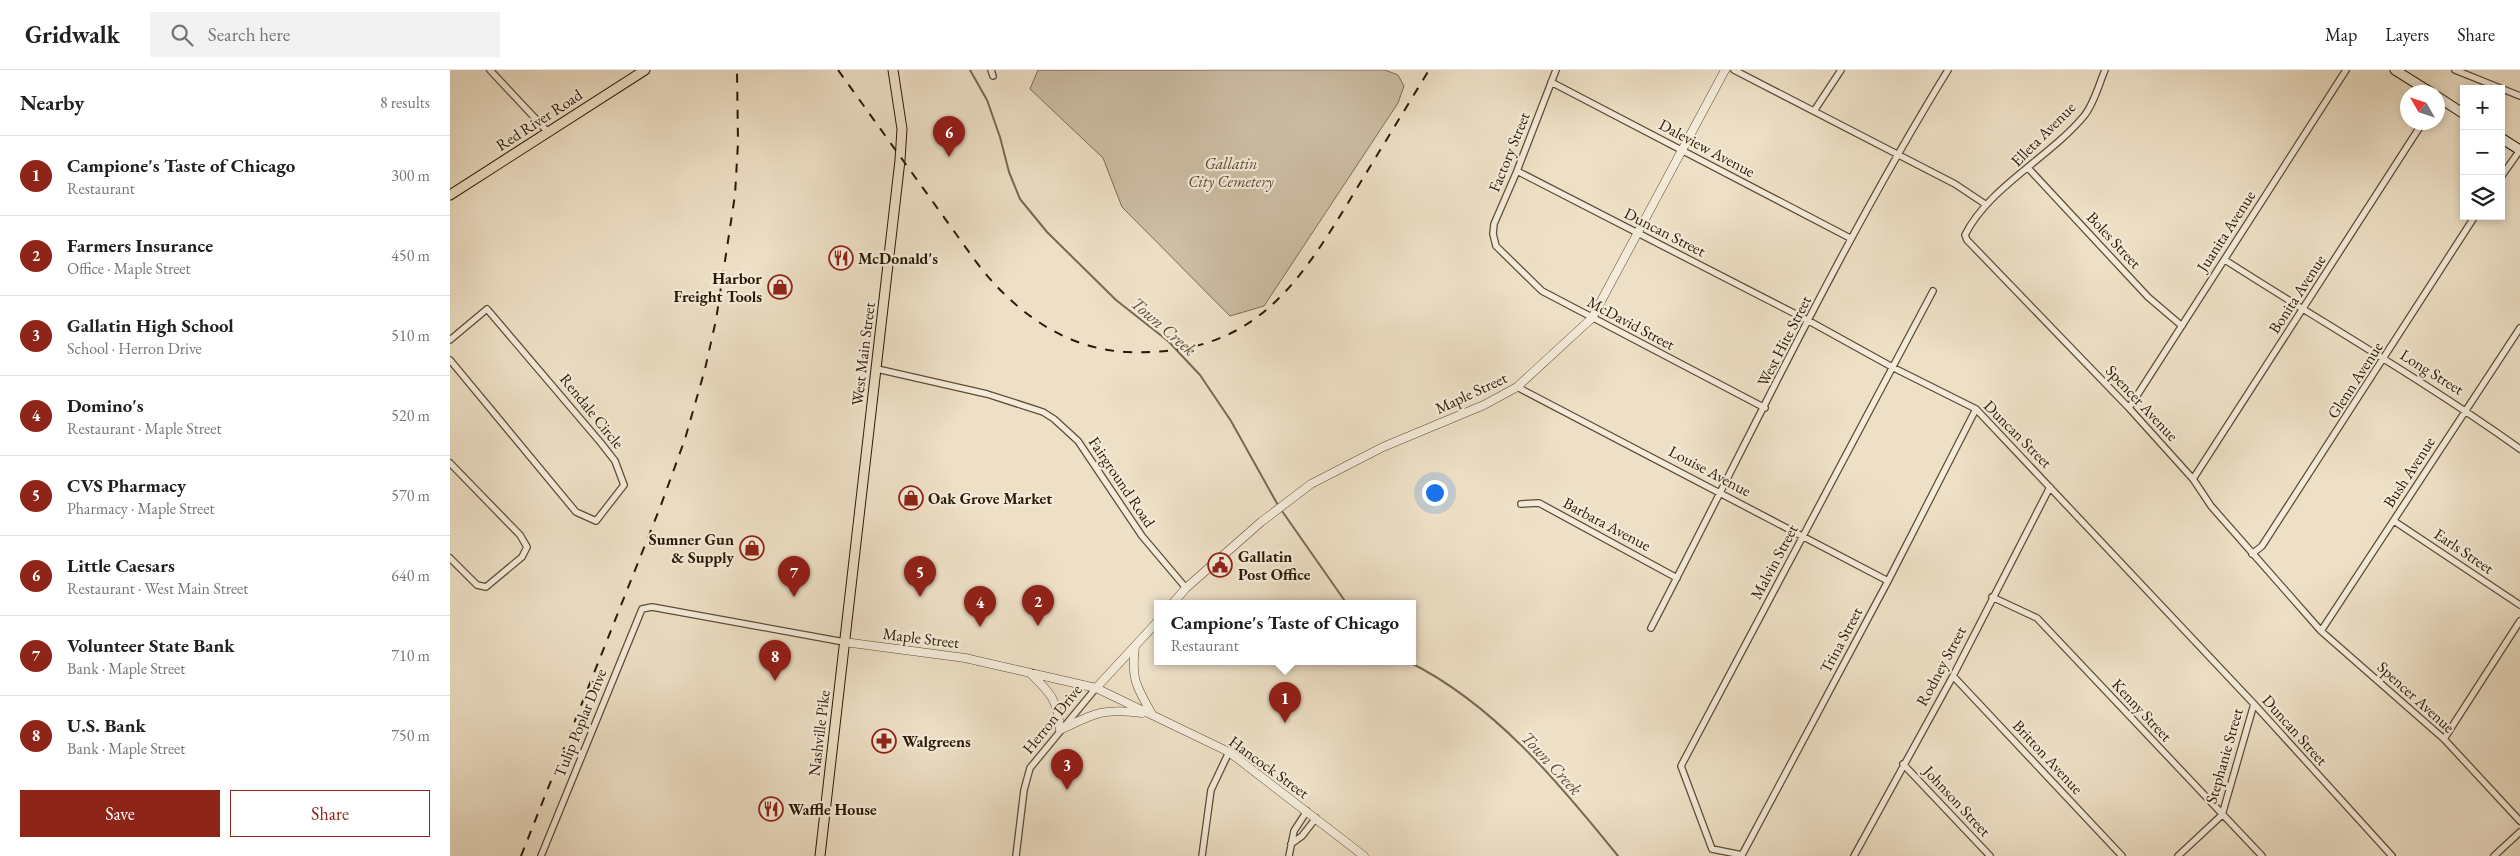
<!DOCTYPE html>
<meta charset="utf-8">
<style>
body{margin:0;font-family:"EB Garamond",serif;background:#f2f2f2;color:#202124}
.controls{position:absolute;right:15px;top:15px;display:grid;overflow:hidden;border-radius:0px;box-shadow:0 2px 8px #0003}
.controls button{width:45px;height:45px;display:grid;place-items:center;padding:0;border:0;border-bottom:1px solid #e0e0e0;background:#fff;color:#202124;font:25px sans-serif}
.compass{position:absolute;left:1950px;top:15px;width:45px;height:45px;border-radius:50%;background:#fff;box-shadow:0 2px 8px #0003;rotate:309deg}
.you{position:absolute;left:984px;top:422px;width:18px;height:18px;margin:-12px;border:4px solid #fff;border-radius:50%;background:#1a73e8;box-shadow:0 0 0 8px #1a73e833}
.badge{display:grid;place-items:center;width:32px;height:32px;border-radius:50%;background:#8f2418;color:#fff;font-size:16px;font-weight:700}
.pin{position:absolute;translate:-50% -41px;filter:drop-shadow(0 1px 2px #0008)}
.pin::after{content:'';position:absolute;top:26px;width:18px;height:15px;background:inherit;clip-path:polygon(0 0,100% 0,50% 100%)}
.popup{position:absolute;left:704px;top:530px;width:262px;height:65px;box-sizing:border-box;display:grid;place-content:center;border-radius:0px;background:#fff;filter:drop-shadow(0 1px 4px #0005);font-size:16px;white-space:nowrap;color:#757577}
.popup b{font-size:19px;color:#202124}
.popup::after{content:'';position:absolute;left:50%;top:100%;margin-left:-10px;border:10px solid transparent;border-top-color:#fff}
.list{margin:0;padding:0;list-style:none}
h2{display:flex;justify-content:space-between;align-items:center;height:65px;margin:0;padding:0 20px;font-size:21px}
h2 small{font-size:16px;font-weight:400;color:#757577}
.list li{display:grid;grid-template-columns:32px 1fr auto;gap:15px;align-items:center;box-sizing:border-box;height:80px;padding:0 20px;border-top:1px solid #e0e0e0}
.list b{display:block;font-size:19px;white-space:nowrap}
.list p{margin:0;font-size:16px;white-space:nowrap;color:#757577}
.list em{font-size:16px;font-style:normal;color:#757577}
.actions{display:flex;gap:10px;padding:15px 20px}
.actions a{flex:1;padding:11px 0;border:1px solid #8f2418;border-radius:0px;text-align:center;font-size:18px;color:#8f2418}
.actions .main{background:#8f2418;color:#fff}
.icon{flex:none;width:28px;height:28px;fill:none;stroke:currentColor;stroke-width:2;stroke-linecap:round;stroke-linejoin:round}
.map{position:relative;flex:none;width:2070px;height:786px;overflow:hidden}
header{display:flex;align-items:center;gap:30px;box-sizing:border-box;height:70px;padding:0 25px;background:#fff;border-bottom:1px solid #e0e0e0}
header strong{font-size:24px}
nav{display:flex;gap:28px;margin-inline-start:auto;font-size:18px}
.search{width:350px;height:45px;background:#f2f2f2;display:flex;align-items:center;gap:12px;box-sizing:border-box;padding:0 18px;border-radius:0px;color:#757577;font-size:19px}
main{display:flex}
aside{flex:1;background:#fff}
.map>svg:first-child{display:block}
</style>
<header>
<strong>Gridwalk</strong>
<div class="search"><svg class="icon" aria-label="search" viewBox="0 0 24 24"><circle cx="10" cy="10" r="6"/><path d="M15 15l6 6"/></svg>Search here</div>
<nav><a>Map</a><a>Layers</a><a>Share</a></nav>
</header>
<main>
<aside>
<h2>Nearby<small>8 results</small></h2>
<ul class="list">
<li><span class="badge">1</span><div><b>Campione's Taste of Chicago</b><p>Restaurant</p></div><em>300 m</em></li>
<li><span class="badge">2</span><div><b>Farmers Insurance</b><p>Office · Maple Street</p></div><em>450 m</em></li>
<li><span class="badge">3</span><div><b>Gallatin High School</b><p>School · Herron Drive</p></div><em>510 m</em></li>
<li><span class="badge">4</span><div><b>Domino's</b><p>Restaurant · Maple Street</p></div><em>520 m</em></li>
<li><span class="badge">5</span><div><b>CVS Pharmacy</b><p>Pharmacy · Maple Street</p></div><em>570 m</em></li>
<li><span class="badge">6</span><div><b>Little Caesars</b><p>Restaurant · West Main Street</p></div><em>640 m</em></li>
<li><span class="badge">7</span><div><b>Volunteer State Bank</b><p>Bank · Maple Street</p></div><em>710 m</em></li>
<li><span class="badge">8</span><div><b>U.S. Bank</b><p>Bank · Maple Street</p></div><em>750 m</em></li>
</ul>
<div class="actions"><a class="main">Save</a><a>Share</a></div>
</aside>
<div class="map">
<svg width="2070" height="786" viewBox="0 0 2070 786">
<rect width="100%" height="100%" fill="#eee0c6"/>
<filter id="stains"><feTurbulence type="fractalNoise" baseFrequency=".004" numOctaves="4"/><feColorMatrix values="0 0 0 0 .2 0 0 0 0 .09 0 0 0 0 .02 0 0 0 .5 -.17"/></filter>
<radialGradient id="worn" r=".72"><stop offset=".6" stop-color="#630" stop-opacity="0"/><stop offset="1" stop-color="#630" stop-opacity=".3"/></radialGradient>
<path fill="#cdbea5" stroke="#7c6c54" d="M 588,0 L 935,0 L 948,5 L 954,16 L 948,33 L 814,236 L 780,246 L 672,137 L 653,88 L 580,19 Z"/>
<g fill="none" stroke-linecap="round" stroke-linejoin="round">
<path stroke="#786951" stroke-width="2" d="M 520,0 L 537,30 L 550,67 L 559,102 L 570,129 L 597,162 L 666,230 L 718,271 L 750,305 L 781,351 L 829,437
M 832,441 L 897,534
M 959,592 C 1044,634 1109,713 1168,786"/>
<g stroke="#5c4c34" stroke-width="8">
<path id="minor" d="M 40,0 L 98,62
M 541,0 L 543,6
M 1106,0 L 1067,101 L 1044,154 L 1043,164 L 1046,176 L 1092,221 L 1315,338
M 1284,0 L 1505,114 L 1535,134
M 1655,0 C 1649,14 1644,34 1634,46 C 1600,87 1538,118 1515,165 L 1517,170 L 1679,338 L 1743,409 L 1761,436 L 1871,561 L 1994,669 L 2070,751
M 2005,0 L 2070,26
M 1101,12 L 1400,168
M 1364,41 L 1391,0
M 1579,99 L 1698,227 L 1732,256
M 1067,101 L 1359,251 L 1444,298 L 1526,339 L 1804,634 L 1942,786
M 2051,107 L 2070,80
M 1775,190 C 1873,253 1975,311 2070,379
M 1483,221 L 1231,696 L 1262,779 L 1292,785 L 1438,511 L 1526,339
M 0,270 L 37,239 L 151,373 L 165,391 L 174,415 L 146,451 L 126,442 L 0,290
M 427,299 L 537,324 L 593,342 L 604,349 L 628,371 L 692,466 L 736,518
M 1067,317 L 1438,511
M 1679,338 L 1896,0
M 0,393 L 70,465 L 77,477 L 72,487 L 36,517 L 27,515 L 0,488
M 1743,409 L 1973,52
M 1071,434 L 1089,433 L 1227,508
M 1944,451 L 2070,535
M 1802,484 L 1812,476 L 2025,146
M 1542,527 L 1587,548 L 1812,786
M 1201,558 C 1298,371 1388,179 1498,0
M 1871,561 L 2070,258
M 1503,606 L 1672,786
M 1994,669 L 2070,551
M 1453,694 L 1540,786
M 841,774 L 852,766 L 866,748
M 91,786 L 192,539 L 202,537 L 394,572
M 566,786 L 574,720 L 580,698 L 646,618
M 752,786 L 761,720 L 779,682
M 839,786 L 844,761 L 857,741
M 1404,786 L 1503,606 L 1600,417
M 1728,786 L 1772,745 L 1804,634
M 2044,786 L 2070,762"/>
</g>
<g stroke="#5c4c34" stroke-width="9">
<path id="tertiary" d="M 722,534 L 736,518 L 811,452 L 861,414 L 933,377 L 1034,335 L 1067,317 L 1142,248 L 1275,0
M 394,572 L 515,588 L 646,618 L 779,682 L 914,786
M 685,576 C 681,609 686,616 702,644
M 580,603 C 601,623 608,631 610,660 C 644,643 654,638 692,643
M 646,618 L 708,551"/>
</g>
<g stroke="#2b1a04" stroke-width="11">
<path id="secondary" d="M 1945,0 L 1980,22
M 1988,27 L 2014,44
M 2051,68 L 2070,80"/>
</g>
<g stroke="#2b1a04" stroke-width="11">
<path id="primary" d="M 0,125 L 195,0
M 370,786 L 450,90 L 452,59 L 443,0"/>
</g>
<use href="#minor" stroke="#f4ebda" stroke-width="5.5"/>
<use href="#tertiary" stroke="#f4ebda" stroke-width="8"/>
<use href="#secondary" stroke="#f4ebda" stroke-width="9"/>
<use href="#primary" stroke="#eee0c6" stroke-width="9"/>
<path stroke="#2b1a04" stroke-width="2" stroke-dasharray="9 9" stroke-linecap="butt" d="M 388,0 L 524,189 C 561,239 613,279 677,282 C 802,287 846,219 904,123 C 929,82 954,41 979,0
M 71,786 L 211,435 L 235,369 L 255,299 L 266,250 L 285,125 L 288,73 L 287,0"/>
</g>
<defs>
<g id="restaurant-ring" transform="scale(1.25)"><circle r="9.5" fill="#f4ebda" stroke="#8f2418" stroke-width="1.5"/><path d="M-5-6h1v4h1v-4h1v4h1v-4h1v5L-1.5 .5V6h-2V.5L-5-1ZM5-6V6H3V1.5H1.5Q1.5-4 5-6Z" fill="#8f2418"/></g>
<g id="shop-ring" transform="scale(1.25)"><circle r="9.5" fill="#f4ebda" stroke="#8f2418" stroke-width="1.5"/><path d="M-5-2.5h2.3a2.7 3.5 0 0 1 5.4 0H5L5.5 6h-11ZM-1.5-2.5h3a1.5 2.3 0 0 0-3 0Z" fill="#8f2418"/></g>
<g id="civic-ring" transform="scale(1.25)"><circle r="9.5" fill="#f4ebda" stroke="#8f2418" stroke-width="1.5"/><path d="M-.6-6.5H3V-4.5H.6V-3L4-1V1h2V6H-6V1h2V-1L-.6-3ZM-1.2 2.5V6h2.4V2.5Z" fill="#8f2418"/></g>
<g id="pharmacy-ring" transform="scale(1.25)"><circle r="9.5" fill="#f4ebda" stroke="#8f2418" stroke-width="1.5"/><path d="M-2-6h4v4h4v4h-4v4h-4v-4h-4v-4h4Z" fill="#8f2418"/></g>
</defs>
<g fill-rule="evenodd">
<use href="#restaurant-ring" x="391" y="188"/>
<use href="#shop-ring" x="330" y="217"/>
<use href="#shop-ring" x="461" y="428"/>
<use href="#shop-ring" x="302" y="478"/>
<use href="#civic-ring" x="770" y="495"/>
<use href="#pharmacy-ring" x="434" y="671"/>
<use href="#restaurant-ring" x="321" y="739"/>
</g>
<g text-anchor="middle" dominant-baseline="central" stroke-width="4.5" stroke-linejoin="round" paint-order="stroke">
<g font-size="16" fill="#2b1a04" stroke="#f4ebda">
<text transform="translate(89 50) rotate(-33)">Red River Road</text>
<text transform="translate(1593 64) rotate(-45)">Elleta Avenue</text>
<text transform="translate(1257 78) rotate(28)">Daleview Avenue</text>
<text transform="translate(1059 82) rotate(-68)">Factory Street</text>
<text transform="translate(1776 161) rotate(-57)">Juanita Avenue</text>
<text transform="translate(1215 162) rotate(27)">Duncan Street</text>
<text transform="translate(1664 170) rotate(47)">Boles Street</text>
<text transform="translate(1847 224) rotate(-57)">Bonita Avenue</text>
<text transform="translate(1181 253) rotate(28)">McDavid Street</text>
<text transform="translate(1334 271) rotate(-63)">West Hite Street</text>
<text transform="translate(413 284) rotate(-83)">West Main Street</text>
<text transform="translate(1982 302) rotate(32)">Long Street</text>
<text transform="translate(1905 310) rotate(-57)">Glenn Avenue</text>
<text transform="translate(1021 323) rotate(-25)">Maple Street</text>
<text transform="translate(1692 333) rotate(47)">Spencer Avenue</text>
<text transform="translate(142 341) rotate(51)">Rendale Circle</text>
<text transform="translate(1568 364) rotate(45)">Duncan Street</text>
<text transform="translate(1260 401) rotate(28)">Louise Avenue</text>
<text transform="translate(1959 402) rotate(-57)">Bush Avenue</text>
<text transform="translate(672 412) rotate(56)">Fairground Road</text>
<text transform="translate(1157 454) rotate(28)">Barbara Avenue</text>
<text transform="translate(2014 481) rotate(34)">Earls Street</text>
<text transform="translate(1324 492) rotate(-62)">Malvin Street</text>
<text transform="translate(471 568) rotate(7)">Maple Street</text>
<text transform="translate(1391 570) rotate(-62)">Trina Street</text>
<text transform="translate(1491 596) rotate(-62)">Rodney Street</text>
<text transform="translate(1966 627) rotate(42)">Spencer Avenue</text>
<text transform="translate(1692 640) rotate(47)">Kenny Street</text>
<text transform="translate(602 649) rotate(-51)">Herron Drive</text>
<text transform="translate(130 653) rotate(-68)">Tulip Poplar Drive</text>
<text transform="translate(1845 660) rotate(48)">Duncan Street</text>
<text transform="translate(369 663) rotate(-83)">Nashville Pike</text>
<text transform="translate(1774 686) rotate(-74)">Stephanie Street</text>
<text transform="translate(1598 687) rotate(47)">Britton Avenue</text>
<text transform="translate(819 697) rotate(36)">Hancock Street</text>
<text transform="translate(1507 731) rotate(47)">Johnson Street</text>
</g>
<g font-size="16" font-style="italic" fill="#5c4b34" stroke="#f4ebda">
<text x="781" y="93">Gallatin<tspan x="781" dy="18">City Cemetery</tspan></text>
</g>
<g font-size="16" font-weight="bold" fill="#2b1a04" stroke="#f4ebda" text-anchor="start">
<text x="408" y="188">McDonald's</text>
<text x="312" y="208" text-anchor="end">Harbor<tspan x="312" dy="18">Freight Tools</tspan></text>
<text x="478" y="428">Oak Grove Market</text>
<text x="284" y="469" text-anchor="end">Sumner Gun<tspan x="284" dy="18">&amp; Supply</tspan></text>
<text x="788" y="486">Gallatin<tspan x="788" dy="18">Post Office</tspan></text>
<text x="452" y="671">Walgreens</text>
<text x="338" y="739">Waffle House</text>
</g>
<g font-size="18" font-style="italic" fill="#5f4e37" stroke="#f4ebda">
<text transform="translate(714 256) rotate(41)">Town Creek</text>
<text transform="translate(1102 693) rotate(47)">Town Creek</text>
</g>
</g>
<rect width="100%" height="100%" filter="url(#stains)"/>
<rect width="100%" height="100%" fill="url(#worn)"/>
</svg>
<div class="controls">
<button>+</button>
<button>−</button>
<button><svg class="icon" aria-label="layers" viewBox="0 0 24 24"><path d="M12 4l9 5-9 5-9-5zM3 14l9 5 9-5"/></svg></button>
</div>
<svg class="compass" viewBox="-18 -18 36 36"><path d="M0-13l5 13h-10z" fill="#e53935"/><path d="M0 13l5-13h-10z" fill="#757577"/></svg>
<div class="you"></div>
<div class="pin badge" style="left:835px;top:653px">1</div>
<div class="popup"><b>Campione's Taste of Chicago</b>Restaurant</div>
<div class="pin badge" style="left:588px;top:556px">2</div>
<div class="pin badge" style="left:617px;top:720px">3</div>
<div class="pin badge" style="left:530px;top:557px">4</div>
<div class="pin badge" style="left:470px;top:527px">5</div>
<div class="pin badge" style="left:499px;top:87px">6</div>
<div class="pin badge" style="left:344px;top:527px">7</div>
<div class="pin badge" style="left:325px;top:611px">8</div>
</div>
</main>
